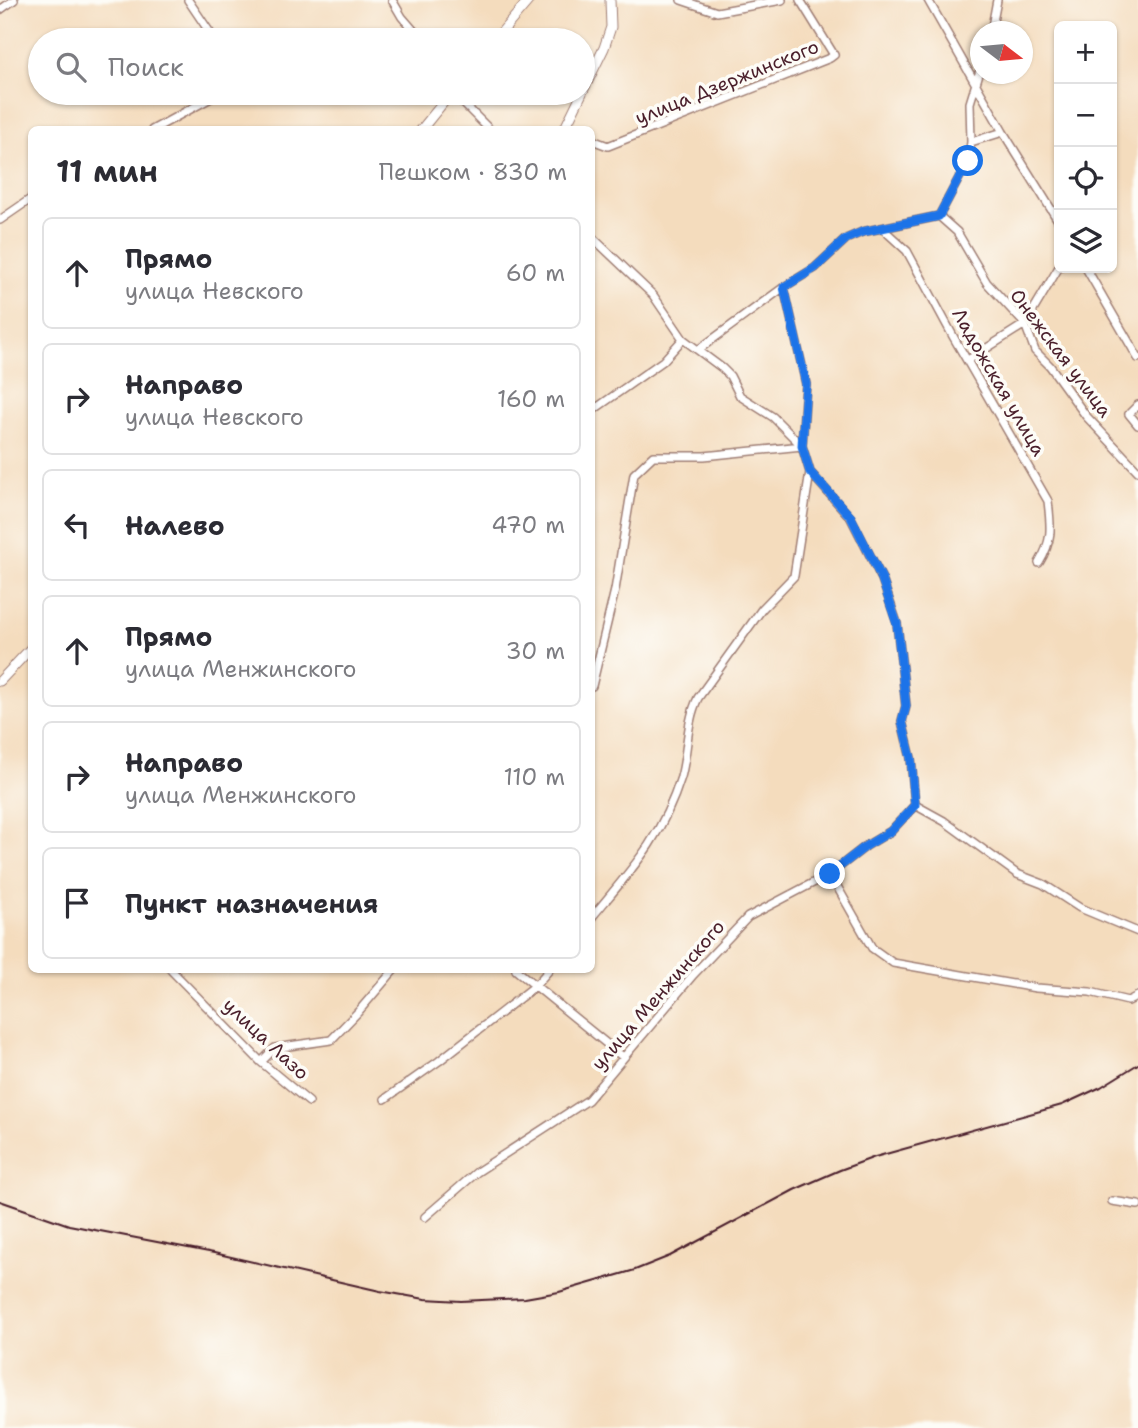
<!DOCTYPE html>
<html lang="ru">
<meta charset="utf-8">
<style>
body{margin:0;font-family:"Shantell Sans",sans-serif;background:#f2f2f3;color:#2b2b33}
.controls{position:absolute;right:21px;top:21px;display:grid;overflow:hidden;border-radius:10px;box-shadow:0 2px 5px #0004}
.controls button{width:63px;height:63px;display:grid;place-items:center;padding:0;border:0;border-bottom:2px solid #e1e1e2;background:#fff;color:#2b2b33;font:35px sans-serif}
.compass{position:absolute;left:970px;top:21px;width:63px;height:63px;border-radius:50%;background:#fff;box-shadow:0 2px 5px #0004;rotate:106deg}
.stop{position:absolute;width:21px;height:21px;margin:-16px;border:5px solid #1a73e8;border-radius:50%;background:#fff}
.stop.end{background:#1a73e8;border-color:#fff;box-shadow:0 2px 7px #0008}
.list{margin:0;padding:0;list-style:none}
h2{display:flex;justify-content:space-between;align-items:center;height:91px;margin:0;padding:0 28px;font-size:30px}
h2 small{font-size:23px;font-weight:400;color:#7c7c81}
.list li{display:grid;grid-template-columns:46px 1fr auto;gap:21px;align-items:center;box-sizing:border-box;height:112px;margin:0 14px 14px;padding:0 14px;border:2px solid #e1e1e2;border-radius:10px}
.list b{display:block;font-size:26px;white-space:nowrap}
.list p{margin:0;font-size:23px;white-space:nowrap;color:#7c7c81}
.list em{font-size:23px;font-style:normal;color:#7c7c81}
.icon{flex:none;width:38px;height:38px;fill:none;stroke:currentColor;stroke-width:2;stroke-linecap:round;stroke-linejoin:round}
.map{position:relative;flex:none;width:1138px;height:1428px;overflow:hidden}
.search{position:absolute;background:#fff;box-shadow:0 2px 5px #0004;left:28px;top:28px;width:567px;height:77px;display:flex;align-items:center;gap:18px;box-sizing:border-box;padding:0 24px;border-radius:38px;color:#7c7c81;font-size:26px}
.panel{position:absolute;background:#fff;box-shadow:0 2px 5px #0004;left:28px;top:126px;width:567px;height:847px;border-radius:10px}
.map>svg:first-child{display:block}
</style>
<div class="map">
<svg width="1138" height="1428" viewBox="0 0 1138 1428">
<rect width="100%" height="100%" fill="#fdfcf7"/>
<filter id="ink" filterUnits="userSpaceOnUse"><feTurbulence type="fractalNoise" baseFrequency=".0143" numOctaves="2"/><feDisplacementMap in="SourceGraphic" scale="14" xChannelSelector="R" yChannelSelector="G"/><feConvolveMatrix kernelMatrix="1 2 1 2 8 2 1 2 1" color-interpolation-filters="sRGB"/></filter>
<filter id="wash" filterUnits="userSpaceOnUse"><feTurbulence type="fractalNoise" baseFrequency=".00686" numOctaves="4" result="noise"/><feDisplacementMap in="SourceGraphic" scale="28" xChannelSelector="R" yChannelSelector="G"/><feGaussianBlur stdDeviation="1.57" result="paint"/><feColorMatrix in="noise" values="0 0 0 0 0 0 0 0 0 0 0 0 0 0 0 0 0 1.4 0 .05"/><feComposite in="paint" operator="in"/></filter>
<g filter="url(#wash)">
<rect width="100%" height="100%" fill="#f4dcbd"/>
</g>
<g filter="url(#ink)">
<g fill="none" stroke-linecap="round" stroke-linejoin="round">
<g stroke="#9f7e74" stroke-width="10">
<path id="minor" d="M 188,0 L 215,40
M 392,0 L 402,17 L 422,40
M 681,0 L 717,12 L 782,0
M 928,0 L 1003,132 L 1059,222
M 0,10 L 14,0
M 991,32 L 997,0
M 333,93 L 349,96 L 353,93
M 453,93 L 490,130
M 152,130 L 220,93
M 592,140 L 608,146 L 830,58 L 834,55 L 800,0
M 971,142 L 1003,132
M 939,216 L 957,232 L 987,283 L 1025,324 L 1035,351 L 1050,366 L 1086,416 L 1138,471
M 0,220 L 32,198
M 882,228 L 907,251 L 954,338 L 1048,501 C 1051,527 1053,540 1039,563
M 592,237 L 653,295 L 683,339 L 722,368 L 730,376 L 740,396 L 773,417 L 802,446
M 1086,268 L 1138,358
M 698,350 L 784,287 L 815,268 L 846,239 L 862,232 L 939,216 L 968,161 L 971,142 L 970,103 L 981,67
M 968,360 L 1025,324 L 1059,267
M 1138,405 L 1129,414 L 1138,425
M 592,411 L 663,361 L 683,339
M 592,686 L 615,590 L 634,474 L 653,456 L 704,456 L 802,446
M 915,805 L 944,821 L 1017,874 L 1043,884 L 1080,908 L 1138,932
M 830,874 L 872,948 L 893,963 L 1036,988 L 1090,992 L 1128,1001 L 1138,996
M 592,917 C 631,870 662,838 681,777 C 688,752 686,722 698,698 L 762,609 L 794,576 L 810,472
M 171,970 L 261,1062 L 309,1102
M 516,970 L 623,1057
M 261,1062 L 275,1048 L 331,1040 L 358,1012 L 394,970
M 385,1099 L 439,1061 L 535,986 L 549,970
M 1112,1201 L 1138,1205
M 425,1217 L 477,1172 L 588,1100 L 693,975 L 748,917 L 830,874 L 866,846 L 891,831 L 915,805 L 911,758 L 902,721 L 906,706 L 897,623 L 882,579 L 851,518 L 810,472 L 802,446 L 806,384 L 784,287"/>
</g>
<g stroke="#9f7e74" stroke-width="11">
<path id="tertiary" d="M 495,40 L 529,0
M 583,91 L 604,48 L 611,27 L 610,0
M 421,130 L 451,93
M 564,130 L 582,93
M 0,681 L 32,647"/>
</g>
<use href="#minor" stroke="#fff" stroke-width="7"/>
<use href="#tertiary" stroke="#fff" stroke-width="9"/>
<path stroke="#4a1f2b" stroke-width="2" d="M 0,1201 L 69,1225 L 214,1253 L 380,1291 L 425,1299 L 461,1301 L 525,1298 L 559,1292 L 635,1270 L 670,1256 L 794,1190 L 840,1170 L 875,1157 L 1062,1105 L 1101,1087 L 1138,1064"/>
</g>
</g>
<g fill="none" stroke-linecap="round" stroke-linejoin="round" filter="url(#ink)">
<path stroke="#1a73e8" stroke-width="9" d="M 830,874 L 866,846 L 891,831 L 915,805 L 911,758 L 902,721 L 906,706 L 897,624 L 882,579 L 851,517 L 810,472 L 802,446 L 806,384 L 784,287 L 815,268 L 846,239 L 862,232 L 939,216 L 968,161"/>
</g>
<g text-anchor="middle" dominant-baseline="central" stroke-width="7" stroke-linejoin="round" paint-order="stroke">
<g font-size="19" fill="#4a1f2b" stroke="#fdfcf7">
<text transform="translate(727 82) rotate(-22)">улица Дзержинского</text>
<text transform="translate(1061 353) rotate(53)">Онежская улица</text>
<text transform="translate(999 382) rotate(60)">Ладожская улица</text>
<text transform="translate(658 995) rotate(-49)">улица Менжинского</text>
<text transform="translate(266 1039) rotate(43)">улица Лазо</text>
</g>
</g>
</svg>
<div class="controls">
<button>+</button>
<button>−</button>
<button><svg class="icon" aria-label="locate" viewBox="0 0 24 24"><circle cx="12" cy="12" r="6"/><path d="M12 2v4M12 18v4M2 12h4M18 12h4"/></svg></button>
<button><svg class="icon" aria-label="layers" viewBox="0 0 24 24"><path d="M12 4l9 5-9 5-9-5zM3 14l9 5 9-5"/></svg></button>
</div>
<svg class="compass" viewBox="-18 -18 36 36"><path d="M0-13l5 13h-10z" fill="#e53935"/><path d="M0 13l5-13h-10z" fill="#7c7c81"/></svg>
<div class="stop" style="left:968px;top:161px"></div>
<div class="stop end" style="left:830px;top:874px"></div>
<div class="search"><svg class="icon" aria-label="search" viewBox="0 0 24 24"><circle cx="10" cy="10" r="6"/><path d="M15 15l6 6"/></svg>Поиск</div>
<section class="panel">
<h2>11 мин<small>Пешком · 830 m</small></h2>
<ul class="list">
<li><svg class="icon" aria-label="ahead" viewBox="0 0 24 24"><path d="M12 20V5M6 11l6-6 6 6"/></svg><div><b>Прямо</b><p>улица Невского</p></div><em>60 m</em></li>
<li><svg class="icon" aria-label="right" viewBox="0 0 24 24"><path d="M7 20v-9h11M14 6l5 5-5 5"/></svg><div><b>Направо</b><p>улица Невского</p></div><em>160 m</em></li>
<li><svg class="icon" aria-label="left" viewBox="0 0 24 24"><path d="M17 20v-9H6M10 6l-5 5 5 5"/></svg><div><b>Налево</b></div><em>470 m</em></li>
<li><svg class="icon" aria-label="ahead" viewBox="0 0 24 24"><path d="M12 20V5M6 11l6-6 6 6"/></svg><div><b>Прямо</b><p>улица Менжинского</p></div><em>30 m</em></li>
<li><svg class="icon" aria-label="right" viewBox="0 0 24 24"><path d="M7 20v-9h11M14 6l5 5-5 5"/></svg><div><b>Направо</b><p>улица Менжинского</p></div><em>110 m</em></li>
<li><svg class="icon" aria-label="arrive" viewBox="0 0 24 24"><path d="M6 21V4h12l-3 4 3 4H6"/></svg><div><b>Пункт назначения</b></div></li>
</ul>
</section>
</div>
